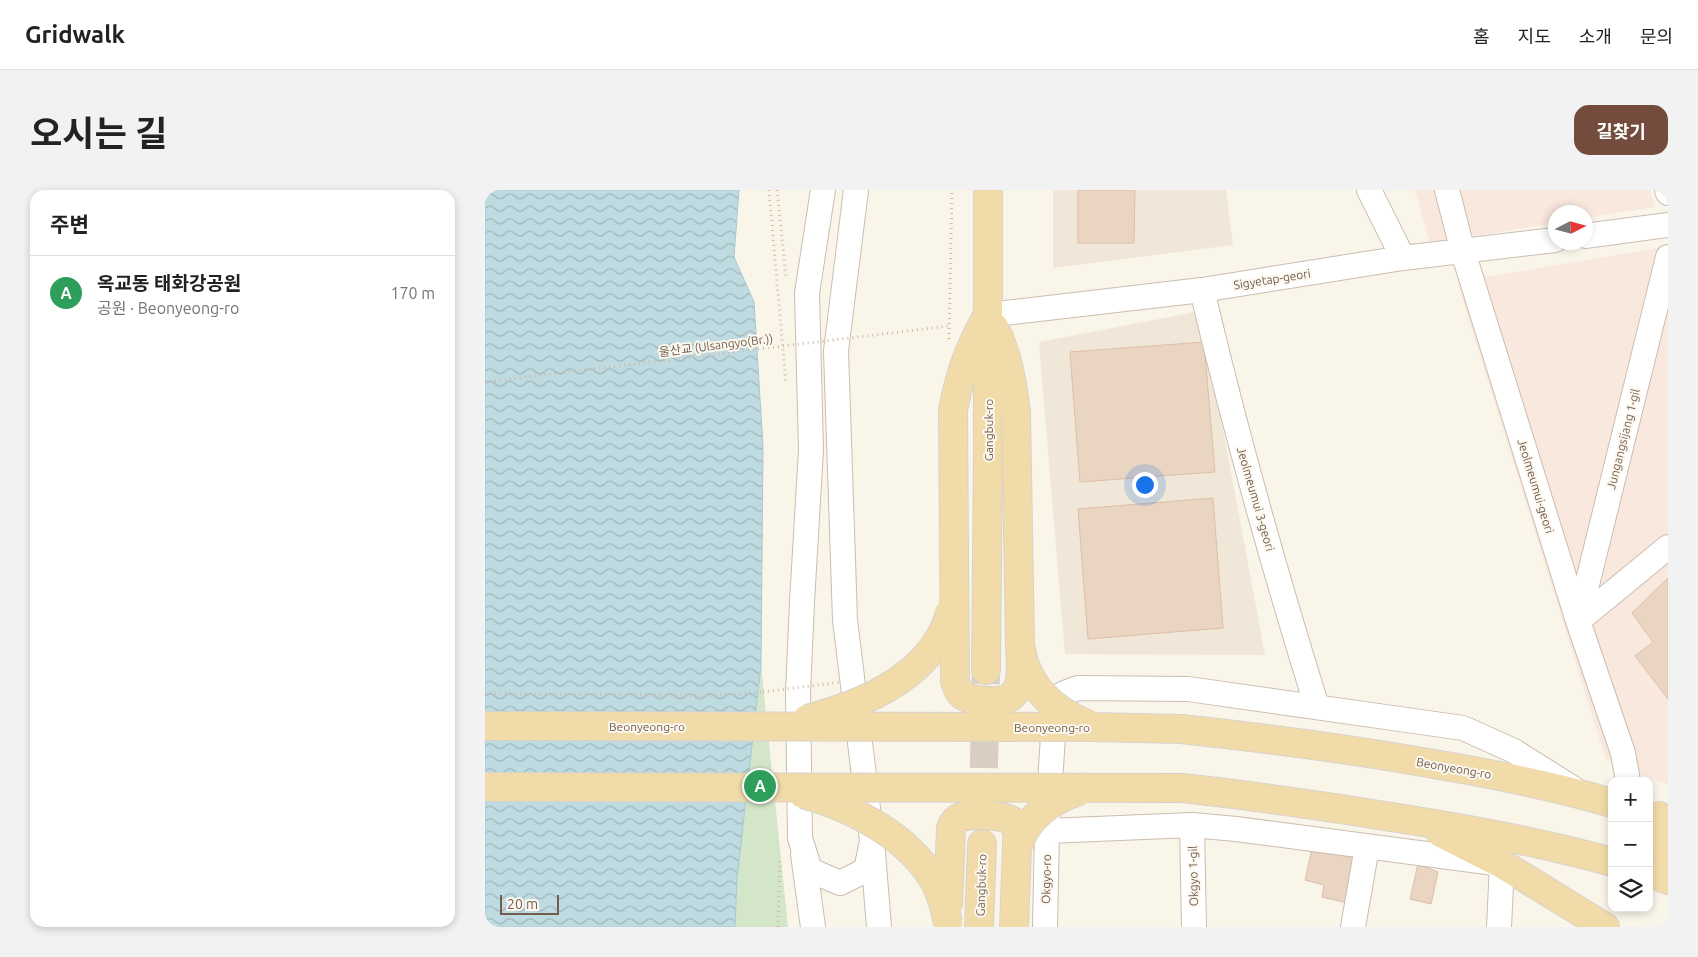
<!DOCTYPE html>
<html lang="ko">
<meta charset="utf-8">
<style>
body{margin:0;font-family:Ubuntu,"Noto Sans KR",sans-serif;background:#f2f2f2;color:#222}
.controls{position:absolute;right:15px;bottom:15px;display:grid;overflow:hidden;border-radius:10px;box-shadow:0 2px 8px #0003}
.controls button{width:45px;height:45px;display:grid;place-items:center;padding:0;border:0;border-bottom:1px solid #e0e0e0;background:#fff;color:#222;font:25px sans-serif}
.compass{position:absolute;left:1063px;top:15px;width:45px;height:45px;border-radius:50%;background:#fff;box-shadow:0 2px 8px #0003;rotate:84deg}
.scale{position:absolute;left:15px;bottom:12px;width:59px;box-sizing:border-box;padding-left:5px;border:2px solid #725e4f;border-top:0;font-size:14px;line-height:18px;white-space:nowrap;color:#725e4f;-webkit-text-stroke:4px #fdf8ef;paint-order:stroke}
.you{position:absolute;left:659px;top:294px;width:18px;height:18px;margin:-12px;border:4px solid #fff;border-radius:50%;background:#1a73e8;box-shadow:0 0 0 8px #1a73e833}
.badge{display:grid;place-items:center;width:32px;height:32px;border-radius:50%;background:#734c3d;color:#fff;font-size:16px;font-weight:700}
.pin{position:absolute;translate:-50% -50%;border:2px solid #fff;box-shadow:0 1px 5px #0006}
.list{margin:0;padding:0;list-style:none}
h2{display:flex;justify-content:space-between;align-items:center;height:65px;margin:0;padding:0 20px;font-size:21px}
h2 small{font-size:16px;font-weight:400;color:#767676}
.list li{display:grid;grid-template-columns:32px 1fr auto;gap:15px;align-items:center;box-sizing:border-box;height:75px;padding:0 20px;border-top:1px solid #e0e0e0}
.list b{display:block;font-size:19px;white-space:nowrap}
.list p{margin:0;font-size:16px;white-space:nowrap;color:#767676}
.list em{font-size:16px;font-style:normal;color:#767676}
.icon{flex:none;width:28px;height:28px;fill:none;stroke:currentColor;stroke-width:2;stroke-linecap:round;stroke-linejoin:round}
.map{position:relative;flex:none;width:1183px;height:737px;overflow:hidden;border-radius:15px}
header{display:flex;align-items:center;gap:30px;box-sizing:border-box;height:70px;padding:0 25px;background:#fff;border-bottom:1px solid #e0e0e0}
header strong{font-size:24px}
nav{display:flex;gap:28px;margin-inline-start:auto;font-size:18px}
.intro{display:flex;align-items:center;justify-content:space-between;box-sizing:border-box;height:120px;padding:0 30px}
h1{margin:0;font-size:35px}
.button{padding:12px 22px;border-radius:15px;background:#734c3d;color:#fff;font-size:18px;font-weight:700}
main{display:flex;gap:30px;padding:0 30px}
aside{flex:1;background:#fff;border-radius:15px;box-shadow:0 2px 8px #0003}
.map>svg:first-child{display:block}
</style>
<header>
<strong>Gridwalk</strong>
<nav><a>홈</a><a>지도</a><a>소개</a><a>문의</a></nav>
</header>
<div class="intro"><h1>오시는 길</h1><a class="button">길찾기</a></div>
<main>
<aside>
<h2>주변<small></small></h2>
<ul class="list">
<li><span class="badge" style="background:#2e9e5b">A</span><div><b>옥교동 태화강공원</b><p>공원 · Beonyeong-ro</p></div><em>170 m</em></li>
</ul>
</aside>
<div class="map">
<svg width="1183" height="737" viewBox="0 0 1183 737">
<defs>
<pattern id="water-waves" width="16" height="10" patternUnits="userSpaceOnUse" patternTransform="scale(1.25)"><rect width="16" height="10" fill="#bfdbe2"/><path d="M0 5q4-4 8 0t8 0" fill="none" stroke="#a0b5ba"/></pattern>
</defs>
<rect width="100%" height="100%" fill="#faf5e9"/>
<path fill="#f1e7d8" d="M 568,0 L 741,0 L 748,55 L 568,78 Z
M 716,121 L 780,465 L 580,464 L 554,152 Z"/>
<path fill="#f9e8de" d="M 930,0 L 1165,0 L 1170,17 L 1101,28 L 1100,22 L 1070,22 L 1070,33 L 945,53 Z
M 1183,56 L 1183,595 L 1121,570 L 972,92 Z"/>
<path fill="#d3e6c9" d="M 276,475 L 303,737 L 250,737 L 252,689 Z"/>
<path fill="url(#water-waves)" stroke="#a7c9d2" d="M 0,0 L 254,0 L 249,67 L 269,112 L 278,257 L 276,475 L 252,689 L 250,737 L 0,737 Z"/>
<path fill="#ead5c2" stroke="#ddbfa6" d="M 593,0 L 650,0 L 649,53 L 593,53 Z
M 719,152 L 730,282 L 595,292 L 585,162 Z
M 728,308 L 738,438 L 603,449 L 593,319 Z
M 1183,388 L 1183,509 L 1150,466 L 1168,452 L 1147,423 Z
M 827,658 L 870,668 L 862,713 L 837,707 L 839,695 L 820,690 Z
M 933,674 L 953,682 L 946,714 L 925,709 Z"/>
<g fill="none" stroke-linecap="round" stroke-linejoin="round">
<path stroke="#d8cfc2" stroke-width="28" stroke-dasharray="28 14" stroke-linecap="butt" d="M 498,620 L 501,480"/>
<g stroke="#cbbdb0" stroke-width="26">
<path id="minor" d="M 338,0 L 322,103 L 326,260 L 317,412 L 313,502 L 315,648 L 325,680 L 355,693 L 381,680 L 387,651
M 371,0 L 351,161 L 360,430 L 387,651 L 394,737
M 884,0 L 918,68
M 962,0 L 978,62 L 1093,431 L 1138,563 L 1143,591
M 1182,0 L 1183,3
M 1100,46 L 1183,35
M 717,100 C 750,240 789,379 832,517
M 503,125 L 717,100 L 918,68 L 1070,50
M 1093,431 L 1183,67
M 1093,431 L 1183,357
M 707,635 L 709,737
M 562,641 L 707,635 L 751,639 L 1017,674 L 1014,737
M 318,664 L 328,737
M 560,737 L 562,641 L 570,514 L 577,504 L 593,498 L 703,499 L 978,538 L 1029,561 L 1089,599
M 868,737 L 882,657"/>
</g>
<g stroke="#d8d2ce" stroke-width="30">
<path id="major" d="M 509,137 C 523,164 527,192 531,222
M 468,220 C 475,184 483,161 501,128
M 501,480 L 503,266 L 503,0
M 696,539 C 781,548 865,559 949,574 C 1008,584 1069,596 1127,613
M 697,598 C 772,606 845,617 919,629 C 989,640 1059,653 1127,672
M 1174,626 L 1183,665
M 956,643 L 1017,674 L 1120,737
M 1164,683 L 1183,690
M 494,737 L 497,654"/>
</g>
<path stroke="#d1baa7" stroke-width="3" stroke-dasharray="1 4" stroke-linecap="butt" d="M 284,0 L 301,194
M 292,0 L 301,87
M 464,149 L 467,0
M 0,503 L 223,506 L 278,502
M 293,737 L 295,667"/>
<use href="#minor" stroke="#fff" stroke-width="24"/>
<use href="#major" stroke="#f1dba9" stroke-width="28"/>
<g stroke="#d8d2ce" stroke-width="30" stroke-linecap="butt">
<path id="major-bridge" d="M 468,220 L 470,491 C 472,497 473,501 477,505 C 485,511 510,512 519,510 C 524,509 528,505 531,501 C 539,489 535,468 535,454
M 531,222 L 535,454 C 541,496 566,519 604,535
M 322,529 C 380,514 450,484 466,420
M 0,536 L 608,537 L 696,539
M 0,597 L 697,598
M 318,604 C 369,618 423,646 450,692 C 457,705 460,719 463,733
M 463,717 L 466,638 C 468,632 470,629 476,627 C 484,624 521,625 527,631 C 534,637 532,649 532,658
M 529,737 L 532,658 C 542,627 565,610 595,601"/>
</g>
<path stroke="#d1baa7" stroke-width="3" stroke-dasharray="1 4" stroke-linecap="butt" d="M 0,192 L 464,136
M 278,502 L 356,492"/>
<use href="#major-bridge" stroke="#f1dba9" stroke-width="28"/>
</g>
<g text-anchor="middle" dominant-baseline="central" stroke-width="4" stroke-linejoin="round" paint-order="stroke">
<g font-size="12" fill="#725e4f" stroke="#fdf8ef">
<text transform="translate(787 89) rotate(-9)">Sigyetap-geori</text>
<text transform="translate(231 155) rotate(-7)">울산교 (Ulsangyo(Br.))</text>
<text transform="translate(503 240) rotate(-90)">Gangbuk-ro</text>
<text transform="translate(1138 249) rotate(-76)">Jungangsijang 1-gil</text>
<text transform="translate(1051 296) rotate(73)">Jeolmeumui-geori</text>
<text transform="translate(771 309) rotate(74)">Jeolmeumui 3-geori</text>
<text x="162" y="536">Beonyeong-ro</text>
<text x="567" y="537">Beonyeong-ro</text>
<text transform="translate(969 578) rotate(10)">Beonyeong-ro</text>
<text transform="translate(708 686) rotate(-91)">Okgyo 1-gil</text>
<text transform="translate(561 689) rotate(-89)">Okgyo-ro</text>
<text transform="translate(496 695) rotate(-88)">Gangbuk-ro</text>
</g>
</g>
</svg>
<div class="controls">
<button>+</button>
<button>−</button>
<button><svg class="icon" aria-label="layers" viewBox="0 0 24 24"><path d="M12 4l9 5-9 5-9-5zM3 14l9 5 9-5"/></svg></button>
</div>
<svg class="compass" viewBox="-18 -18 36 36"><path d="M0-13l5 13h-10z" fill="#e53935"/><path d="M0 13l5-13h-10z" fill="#767676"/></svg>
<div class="scale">20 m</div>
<div class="you"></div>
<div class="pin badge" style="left:275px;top:596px;background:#2e9e5b">A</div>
</div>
</main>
